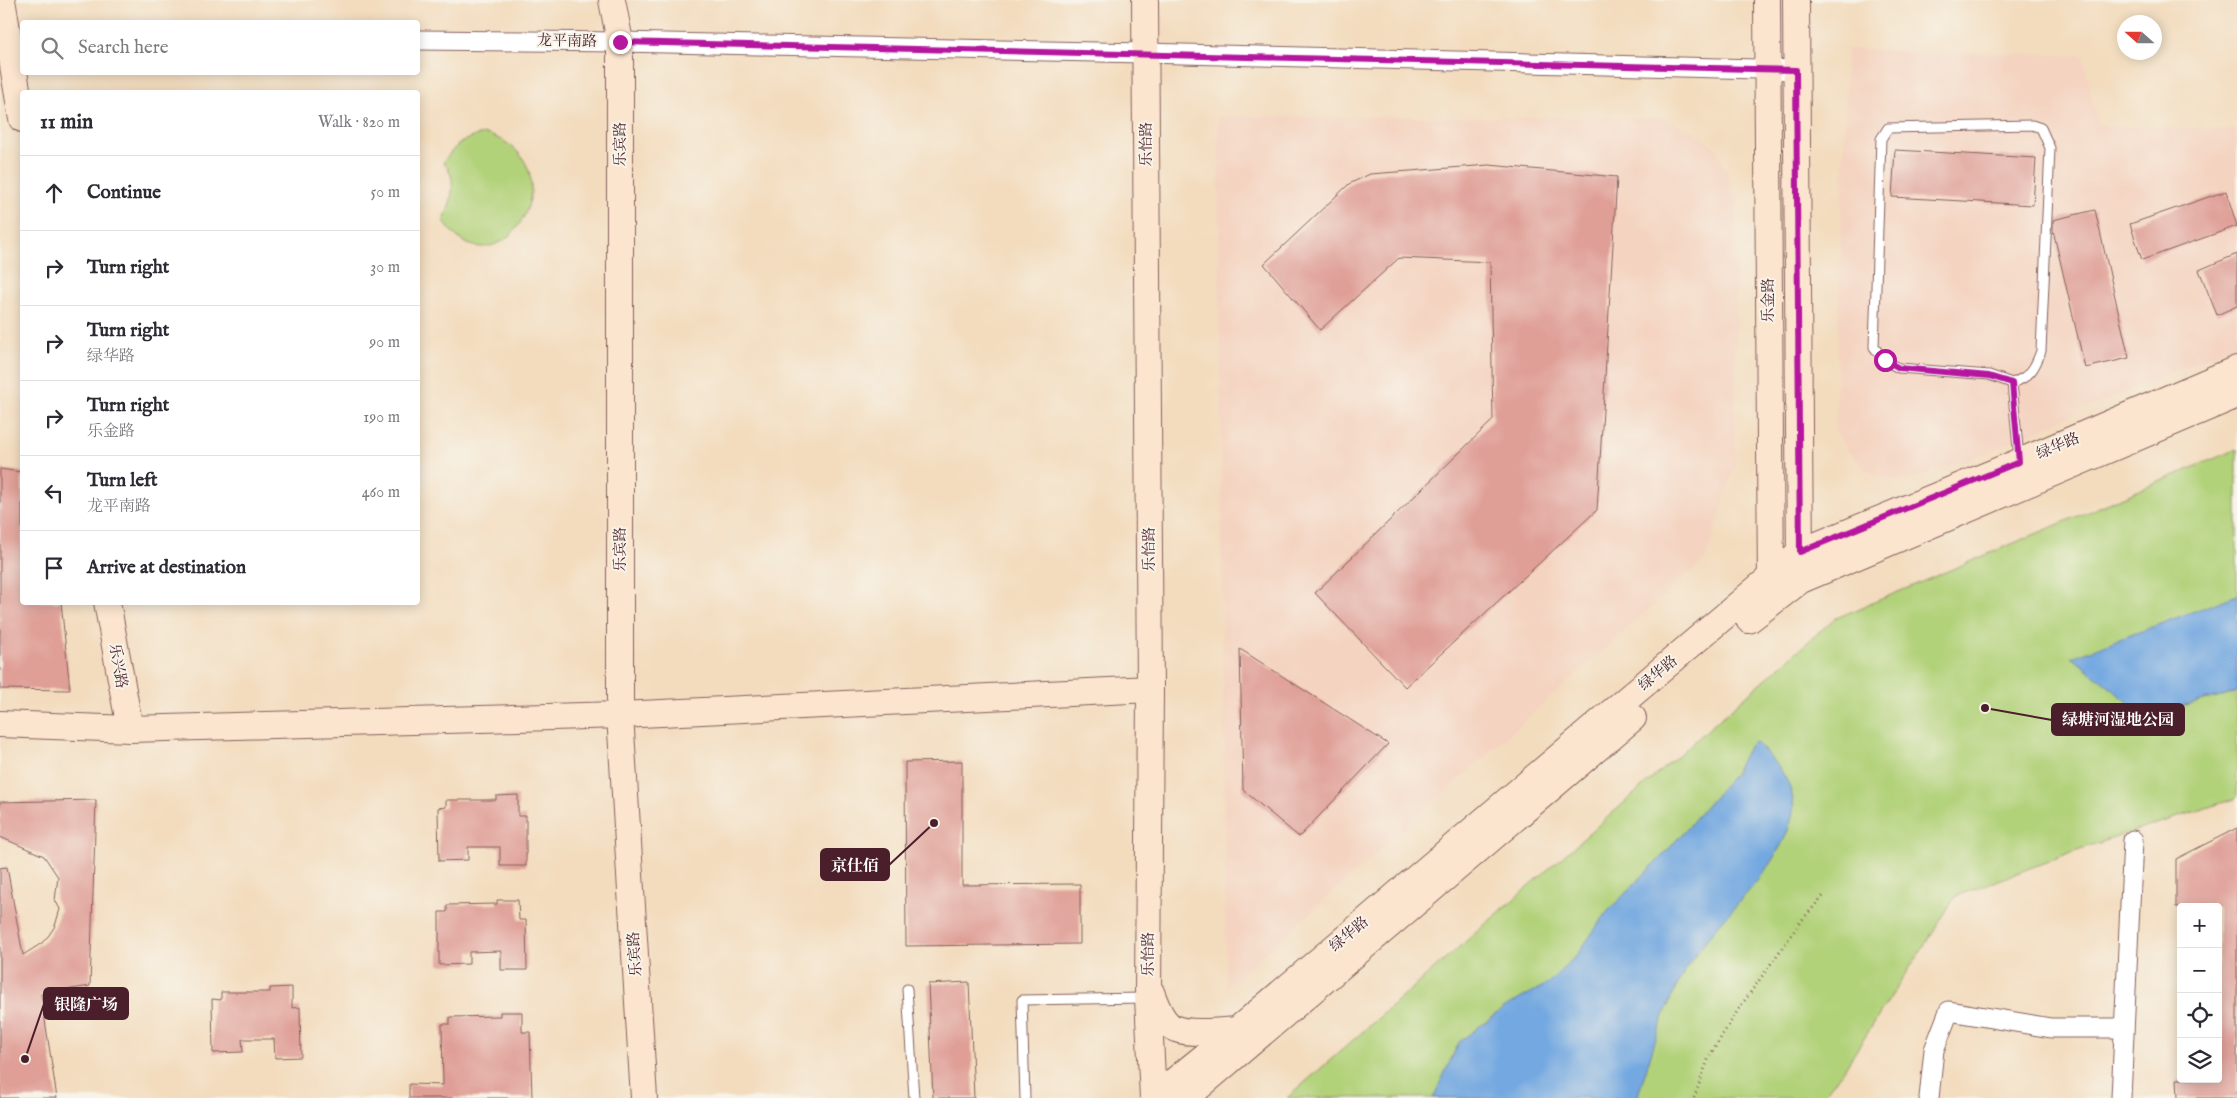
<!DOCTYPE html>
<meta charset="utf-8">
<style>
body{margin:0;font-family:"IM FELL English","Noto Serif SC",serif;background:#f2f2f3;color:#2b2b33}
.controls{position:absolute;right:15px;bottom:15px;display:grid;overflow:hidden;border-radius:5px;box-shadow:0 2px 12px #0003}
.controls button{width:45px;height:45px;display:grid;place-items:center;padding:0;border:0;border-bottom:1px solid #e1e1e2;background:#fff;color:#2b2b33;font:25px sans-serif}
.compass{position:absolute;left:2117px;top:15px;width:45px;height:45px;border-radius:50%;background:#fff;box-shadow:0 2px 12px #0003;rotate:291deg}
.stop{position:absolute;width:15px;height:15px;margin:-11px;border:4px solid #b5179e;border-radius:50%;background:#fff}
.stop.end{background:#b5179e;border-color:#fff;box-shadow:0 1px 5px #0008}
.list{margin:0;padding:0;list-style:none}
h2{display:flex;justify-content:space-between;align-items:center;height:65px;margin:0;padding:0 20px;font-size:21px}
h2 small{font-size:16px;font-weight:400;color:#7c7c81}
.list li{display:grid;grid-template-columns:32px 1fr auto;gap:15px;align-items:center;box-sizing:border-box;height:75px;padding:0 20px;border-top:1px solid #e1e1e2}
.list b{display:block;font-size:19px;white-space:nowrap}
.list p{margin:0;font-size:16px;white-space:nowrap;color:#7c7c81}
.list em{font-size:16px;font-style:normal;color:#7c7c81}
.icon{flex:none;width:28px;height:28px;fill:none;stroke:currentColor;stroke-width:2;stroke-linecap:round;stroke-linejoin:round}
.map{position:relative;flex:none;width:2237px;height:1098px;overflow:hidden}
.search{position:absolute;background:#fff;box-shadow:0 2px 12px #0003;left:20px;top:20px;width:400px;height:55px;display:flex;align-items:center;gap:12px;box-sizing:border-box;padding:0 18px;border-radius:5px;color:#7c7c81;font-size:19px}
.panel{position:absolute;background:#fff;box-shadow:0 2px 12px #0003;left:20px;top:90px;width:400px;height:515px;border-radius:5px}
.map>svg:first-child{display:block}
</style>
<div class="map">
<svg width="2237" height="1098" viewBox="0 0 2237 1098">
<rect width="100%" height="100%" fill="#f7f3e8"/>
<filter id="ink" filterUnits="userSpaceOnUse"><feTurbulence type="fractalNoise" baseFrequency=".02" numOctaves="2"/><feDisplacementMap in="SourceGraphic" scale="10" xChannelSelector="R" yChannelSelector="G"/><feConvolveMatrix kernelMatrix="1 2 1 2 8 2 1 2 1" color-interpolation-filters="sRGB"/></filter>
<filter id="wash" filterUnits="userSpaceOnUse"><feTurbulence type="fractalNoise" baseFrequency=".0096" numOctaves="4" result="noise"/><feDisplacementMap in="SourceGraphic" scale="20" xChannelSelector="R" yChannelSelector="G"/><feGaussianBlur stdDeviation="1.12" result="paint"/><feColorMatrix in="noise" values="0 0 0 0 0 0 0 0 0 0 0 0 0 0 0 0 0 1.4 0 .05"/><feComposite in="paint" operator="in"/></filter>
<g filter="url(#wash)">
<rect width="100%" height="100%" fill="#f3dcbe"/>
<path fill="#f4d3c0" d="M 1847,49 L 2083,56 L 2098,125 L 2237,130 L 2237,345 L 2152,380 L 1993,450 L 1907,481 L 1879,477 L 1864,468 L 1848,450 L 1835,430 Z
M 1218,116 L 1661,118 L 1696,132 L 1717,149 L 1737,198 L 1735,466 L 1706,558 L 1226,988 Z"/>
<path fill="#b2d27a" stroke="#7e7852" d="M 486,134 C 571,158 519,266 468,244 C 458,239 448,230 444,220 C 451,204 459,176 443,163 C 454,146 465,136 486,134 Z
M 2237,449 L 2237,798 L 2080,849 L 1956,896 L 1843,1071 L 1821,1098 L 1287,1098 L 1834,619 Z"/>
<path fill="#73a8e0" stroke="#5e6486" d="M 2237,595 L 2237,692 L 2144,715 L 2072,657 Z
M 1755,742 C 1762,747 1768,755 1773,761 C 1785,773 1796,795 1793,812 C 1783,870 1716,918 1687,967 C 1663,1007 1652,1054 1637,1098 L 1433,1098 L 1459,1042 L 1505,1007 L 1547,984 L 1576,956 L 1608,911 L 1667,851 L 1734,774 L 1748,747 Z"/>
<g id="blocks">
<path fill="#df9e96" d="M 1895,150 L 2036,158 L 2033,205 L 1892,197 Z
M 1489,165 L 1617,177 L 1597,510 L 1405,687 L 1315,593 L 1493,420 L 1490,262 L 1399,258 L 1320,330 L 1264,264 L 1349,184 L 1370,174 Z
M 2226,191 L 2237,226 L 2142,260 L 2130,224 Z
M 2095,210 L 2129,358 L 2085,368 L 2053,230 L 2053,220 Z
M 2237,254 L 2237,306 L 2217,315 L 2199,270 Z
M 0,469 L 22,472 L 22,602 L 61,602 L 70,690 L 0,689 Z
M 1240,649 L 1388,744 L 1299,837 L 1243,790 Z
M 962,761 L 962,885 L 1080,884 L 1080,944 L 906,946 L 905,762 Z
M 518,795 L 518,816 L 526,816 L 526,866 L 500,866 L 500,847 L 468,847 L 468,860 L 439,861 L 438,808 L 446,807 L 446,800 L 496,800 L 496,796 Z
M 96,800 L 90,986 L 41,994 L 57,1098 L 0,1098 L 0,868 L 7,867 L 23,955 L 42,943 L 49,935 L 55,926 L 60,909 L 55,900 L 58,877 L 44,856 L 0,837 L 0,802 Z
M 2237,828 L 2237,1098 L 2178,1098 L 2177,1079 L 2218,1079 L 2218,907 L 2176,907 L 2176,859 Z
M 497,900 L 518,900 L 519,920 L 526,920 L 527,970 L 501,970 L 501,951 L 469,952 L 469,964 L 439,965 L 439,912 L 447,912 L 447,905 L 497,904 Z
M 969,982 L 974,1098 L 933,1098 L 928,984 Z
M 292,987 L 292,1008 L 300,1007 L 301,1057 L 275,1058 L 274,1039 L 242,1039 L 243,1052 L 213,1053 L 212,999 L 221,1000 L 221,992 L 270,992 L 270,988 Z
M 500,1012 L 522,1012 L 522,1032 L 530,1032 L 532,1098 L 409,1098 L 409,1084 L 443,1085 L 442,1024 L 450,1024 L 450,1017 L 500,1016 Z"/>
</g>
</g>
<g filter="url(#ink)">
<use href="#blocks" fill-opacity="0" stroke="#85615e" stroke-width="1"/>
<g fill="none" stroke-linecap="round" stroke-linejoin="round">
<g stroke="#85615e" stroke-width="11">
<path id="lane" d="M 2012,383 C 2030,377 2035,368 2041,351 L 2050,148 L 2041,128 L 2032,125 L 1888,128 L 1881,139 L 1874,347 L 1885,361 L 1899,368 L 1989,375 L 2012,383 L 2019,459
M 907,989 L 914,1098
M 1025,1098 L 1022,1000 L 1145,998"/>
</g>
<g stroke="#85615e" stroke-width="21">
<path id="street" d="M 418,40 L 620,42 L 1145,53 L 1796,70
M 1929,1098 L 1934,1050 L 1949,1011 L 2051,1028 L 2124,1028
M 2121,1098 L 2133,840"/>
</g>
<g stroke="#85615e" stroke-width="28">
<path id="secondary" d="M 2,0 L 22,119
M 612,0 L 620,42 L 620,715 L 644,1098
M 1145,0 L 1150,689 L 1148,998 L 1153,1098
M 1767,0 L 1771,589
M 1796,0 L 1800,566
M 107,602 L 130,729
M 1749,620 L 1801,580 L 2237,395
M 0,724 L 130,729 L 620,715 L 1150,689
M 1151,992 C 1155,1003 1160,1018 1170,1026 C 1184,1036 1220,1031 1237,1030
M 1153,1098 L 1237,1030 L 1800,552 L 2019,462 L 2237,369
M 1186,1098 L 1633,718"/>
</g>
<path stroke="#85615e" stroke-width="3" stroke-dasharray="1 4" stroke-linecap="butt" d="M 1694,1098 L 1709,1057 L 1738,1010 L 1802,920 L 1825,894"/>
<use href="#lane" stroke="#fff" stroke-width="9"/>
<use href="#street" stroke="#fff" stroke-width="19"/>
<use href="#secondary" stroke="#fbe5cf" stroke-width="26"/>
</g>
</g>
<g fill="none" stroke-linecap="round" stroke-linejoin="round" filter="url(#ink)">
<path stroke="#b5179e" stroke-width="6" d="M 620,42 L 1796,70 L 1800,552 L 2019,462 L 2012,383 L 1989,376 L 1899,368 L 1885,360"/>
</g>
<g text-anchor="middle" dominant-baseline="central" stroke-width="4" stroke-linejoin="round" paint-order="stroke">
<g font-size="15" fill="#4a1f2b" stroke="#f7f3e8">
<text transform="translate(567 41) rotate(1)">龙平南路</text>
<text transform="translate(620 144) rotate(-90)">乐宾路</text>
<text transform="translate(1146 144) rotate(-90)">乐怡路</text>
<text transform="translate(1768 300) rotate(-90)">乐金路</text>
<text transform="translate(2058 446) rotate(-23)">绿华路</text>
<text transform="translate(620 549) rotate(-90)">乐宾路</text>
<text transform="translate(1149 549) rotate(-90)">乐怡路</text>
<text transform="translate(118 666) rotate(80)">乐兴路</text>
<text transform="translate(1658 673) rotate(-40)">绿华路</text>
<text transform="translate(1349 934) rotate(-40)">绿华路</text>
<text transform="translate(635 954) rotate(-94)">乐宾路</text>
<text transform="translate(1148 954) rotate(-90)">乐怡路</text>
</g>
</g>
<path fill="none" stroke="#4a1f2b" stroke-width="2" d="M1985 708L2052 720M934 823L889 865M25 1059L44 1004"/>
<g fill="#4a1f2b" stroke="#f7f3e8" stroke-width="2">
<circle cx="1985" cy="708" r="5"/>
<circle cx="934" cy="823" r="5"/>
<circle cx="25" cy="1059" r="5"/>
</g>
<g fill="#4a1f2b" stroke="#4a1f2b" stroke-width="2">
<rect x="2052" y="704" width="132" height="31" rx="5"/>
<rect x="821" y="849" width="68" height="31" rx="5"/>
<rect x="44" y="988" width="84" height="31" rx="5"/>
</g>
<g font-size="16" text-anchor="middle" font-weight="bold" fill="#fff">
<text x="2118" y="725">绿塘河湿地公园</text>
<text x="855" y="871">京仕佰</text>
<text x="86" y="1010">银隆广场</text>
</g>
</svg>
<div class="controls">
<button>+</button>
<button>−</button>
<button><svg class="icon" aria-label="locate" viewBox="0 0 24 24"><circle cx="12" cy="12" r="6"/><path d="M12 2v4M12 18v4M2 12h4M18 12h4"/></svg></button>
<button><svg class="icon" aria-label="layers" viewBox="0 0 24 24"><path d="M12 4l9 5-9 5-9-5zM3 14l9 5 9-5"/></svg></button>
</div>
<svg class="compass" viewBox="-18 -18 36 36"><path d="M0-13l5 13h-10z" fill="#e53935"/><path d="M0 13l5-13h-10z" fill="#7c7c81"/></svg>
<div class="stop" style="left:1885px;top:360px"></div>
<div class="stop end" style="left:620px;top:42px"></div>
<div class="search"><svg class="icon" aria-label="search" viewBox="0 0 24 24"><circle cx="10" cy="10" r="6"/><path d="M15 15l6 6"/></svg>Search here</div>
<section class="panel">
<h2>11 min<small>Walk · 820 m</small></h2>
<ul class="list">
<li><svg class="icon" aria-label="ahead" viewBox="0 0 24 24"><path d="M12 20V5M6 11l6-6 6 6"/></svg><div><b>Continue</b></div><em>50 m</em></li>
<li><svg class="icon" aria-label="right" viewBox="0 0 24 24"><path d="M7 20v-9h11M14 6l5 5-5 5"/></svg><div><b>Turn right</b></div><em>30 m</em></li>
<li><svg class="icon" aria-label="right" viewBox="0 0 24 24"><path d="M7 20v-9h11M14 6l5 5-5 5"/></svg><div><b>Turn right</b><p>绿华路</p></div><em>90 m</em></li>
<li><svg class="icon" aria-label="right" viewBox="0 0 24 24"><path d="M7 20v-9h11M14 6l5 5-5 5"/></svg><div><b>Turn right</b><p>乐金路</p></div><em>190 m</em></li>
<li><svg class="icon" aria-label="left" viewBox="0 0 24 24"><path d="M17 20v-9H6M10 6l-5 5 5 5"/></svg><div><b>Turn left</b><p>龙平南路</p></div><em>460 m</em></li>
<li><svg class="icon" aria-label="arrive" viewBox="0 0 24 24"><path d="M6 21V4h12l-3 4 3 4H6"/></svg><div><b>Arrive at destination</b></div></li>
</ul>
</section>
</div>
